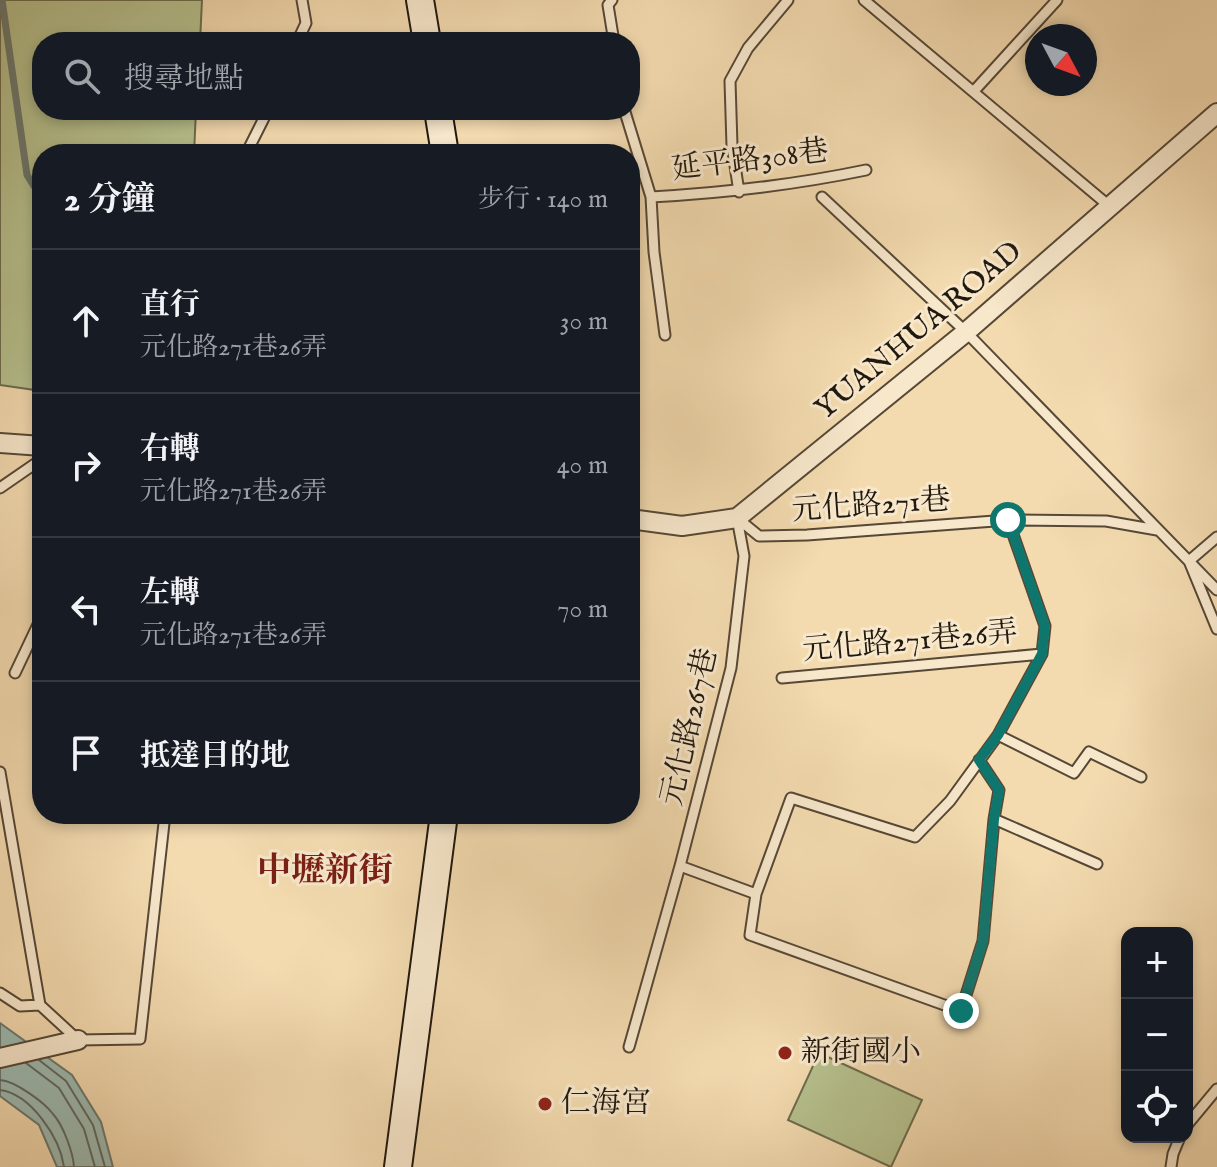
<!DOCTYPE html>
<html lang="zh-TW">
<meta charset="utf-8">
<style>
body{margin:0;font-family:"IM FELL English","Noto Serif TC",serif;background:#20242c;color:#f1f3f6}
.controls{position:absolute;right:24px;bottom:24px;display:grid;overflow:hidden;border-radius:16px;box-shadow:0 4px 12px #0003}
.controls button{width:72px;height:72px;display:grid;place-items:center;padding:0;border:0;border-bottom:2px solid #363941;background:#171b24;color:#f1f3f6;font:40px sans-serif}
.compass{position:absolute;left:1025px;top:24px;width:72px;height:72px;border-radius:50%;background:#171b24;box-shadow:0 4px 12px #0003;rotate:131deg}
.stop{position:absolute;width:24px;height:24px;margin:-18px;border:6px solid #0f766e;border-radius:50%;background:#fff}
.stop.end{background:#0f766e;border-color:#fff;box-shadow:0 2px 8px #0008}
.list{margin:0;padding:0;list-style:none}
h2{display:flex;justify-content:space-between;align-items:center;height:104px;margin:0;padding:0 32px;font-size:34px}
h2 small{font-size:26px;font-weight:400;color:#9ea1a6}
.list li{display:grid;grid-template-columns:52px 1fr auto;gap:24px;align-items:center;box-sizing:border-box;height:144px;padding:0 32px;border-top:2px solid #363941}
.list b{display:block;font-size:30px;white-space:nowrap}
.list p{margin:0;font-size:26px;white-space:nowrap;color:#9ea1a6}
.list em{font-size:26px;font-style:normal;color:#9ea1a6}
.icon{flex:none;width:44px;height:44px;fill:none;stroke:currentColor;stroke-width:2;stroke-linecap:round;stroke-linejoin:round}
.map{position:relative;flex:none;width:1217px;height:1167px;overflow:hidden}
.search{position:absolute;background:#171b24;box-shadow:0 4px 12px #0003;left:32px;top:32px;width:608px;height:88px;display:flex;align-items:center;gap:20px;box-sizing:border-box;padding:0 28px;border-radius:32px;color:#9ea1a6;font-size:30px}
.panel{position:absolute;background:#171b24;box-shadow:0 4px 12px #0003;left:32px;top:144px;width:608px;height:680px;border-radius:32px}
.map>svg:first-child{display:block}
</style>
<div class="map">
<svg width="1217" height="1167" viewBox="0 0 1217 1167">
<rect width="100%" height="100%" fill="#f3daaf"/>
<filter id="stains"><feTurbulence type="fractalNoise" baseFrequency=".0025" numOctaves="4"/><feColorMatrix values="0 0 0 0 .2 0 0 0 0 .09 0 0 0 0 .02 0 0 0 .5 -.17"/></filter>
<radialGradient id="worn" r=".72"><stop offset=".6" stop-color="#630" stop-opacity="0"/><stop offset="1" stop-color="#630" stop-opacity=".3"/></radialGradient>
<path fill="#b6c18e" stroke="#6c6c4e" stroke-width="2" d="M 0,0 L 202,0 L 200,42 L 42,42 L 42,110 L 196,110 L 194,154 L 42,154 L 42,391 L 0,385 Z
M 819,1053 L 922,1100 L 891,1167 L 788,1120 Z"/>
<path fill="#9dbab1" stroke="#6b7970" stroke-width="2" d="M 0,1023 L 72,1075 L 101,1122 L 113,1167 L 57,1167 L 39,1125 L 0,1096 Z"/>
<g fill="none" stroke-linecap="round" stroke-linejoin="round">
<path stroke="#5f6960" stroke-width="2" d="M 39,1060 L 66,1081 L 93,1125 L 105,1167
M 26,1063 L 59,1088 L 84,1129 L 95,1167
M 0,1080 C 15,1081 44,1102 53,1114 C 63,1125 73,1152 74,1167
M 0,1090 C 31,1094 60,1138 64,1167"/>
<path stroke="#6b7970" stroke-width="7" d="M 2,0 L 27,175 L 42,199"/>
<g stroke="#564836" stroke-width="13">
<path id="service" d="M 612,0 L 608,5 L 614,42
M 864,0 L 1108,205
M 297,42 L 306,23 L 302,0
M 974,91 L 1057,0
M 558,110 L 625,112 L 651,197 L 654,252 L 665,335
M 246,154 L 268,110
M 739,192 L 732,146 L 730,81 L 748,48 L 788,0
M 651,197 C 724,193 794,185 866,170
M 822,197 L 966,332 L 1217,590
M 0,488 L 42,459
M 737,518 L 744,556 L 731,668 L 680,866 L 756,894
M 737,518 L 759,536 L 807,535 L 1008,520 L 1106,521 L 1157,530
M 1217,537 L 1189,561 L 1217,629
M 15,673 L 42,616
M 782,678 L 1042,654
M 998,735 L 1074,773 L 1089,752 L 1141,777
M 979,760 L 999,790 L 994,819 L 983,941 L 961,1011 L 750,935 L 756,894 L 791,798 L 915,837 L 950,801 L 998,735 L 1042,654 L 1045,626 L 1008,520
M 0,772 L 40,1005 L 78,1040 L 140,1039 L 165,814
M 994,819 L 1097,864
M 0,993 L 20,1006 L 40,1005
M 629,1047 L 680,866
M 1187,1125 L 1217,1089
M 1171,1167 L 1173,1154 L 1180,1137"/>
</g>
<g stroke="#564836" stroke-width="22">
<path id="minor" d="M 0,443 L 42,446
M 630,519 L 682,526 L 737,518 L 966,332 L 1217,113
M 0,1058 L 78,1040"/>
</g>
<g stroke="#21180e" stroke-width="30">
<path id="secondary" d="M 420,0 L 427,42
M 438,110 L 445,154
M 398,1167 L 444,814"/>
</g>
<use href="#service" stroke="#f7e7cb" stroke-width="9"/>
<use href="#minor" stroke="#f7e7cb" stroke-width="18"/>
<use href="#secondary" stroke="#f7e7cb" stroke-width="26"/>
</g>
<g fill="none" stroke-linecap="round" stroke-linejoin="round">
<path stroke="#0f766e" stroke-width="10" d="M 961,1011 L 983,941 L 994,819 L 999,790 L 979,760 L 998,735 L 1042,654 L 1045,626 L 1008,520"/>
</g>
<g fill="#8f2418" stroke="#f7e7cb" stroke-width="3">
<circle cx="785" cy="1053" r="8"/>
<circle cx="545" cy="1104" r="8"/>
</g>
<g text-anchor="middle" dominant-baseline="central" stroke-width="6" stroke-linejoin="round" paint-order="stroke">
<g font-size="30" fill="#21180e" stroke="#f7e7cb">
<text transform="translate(750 161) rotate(-7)">延平路308巷</text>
<text transform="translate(919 331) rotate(-40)">YUANHUA ROAD</text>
<text transform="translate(871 506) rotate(-4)">元化路271巷</text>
<text transform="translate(910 642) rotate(-5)">元化路271巷26弄</text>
<text transform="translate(690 727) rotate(-77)">元化路267巷</text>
</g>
<g font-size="30" fill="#21180e" stroke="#f7e7cb" text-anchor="start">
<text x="801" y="1053">新街國小</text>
<text x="561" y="1104">仁海宮</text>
</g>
<g font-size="34" font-weight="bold" fill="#7a1f14" stroke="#f7e7cb">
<text x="325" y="871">中壢新街</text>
</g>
</g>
<rect width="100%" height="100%" filter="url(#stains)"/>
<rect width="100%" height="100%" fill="url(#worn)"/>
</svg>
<div class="controls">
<button>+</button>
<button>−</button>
<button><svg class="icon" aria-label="locate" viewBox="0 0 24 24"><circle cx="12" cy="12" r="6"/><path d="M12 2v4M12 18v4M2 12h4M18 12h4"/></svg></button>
</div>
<svg class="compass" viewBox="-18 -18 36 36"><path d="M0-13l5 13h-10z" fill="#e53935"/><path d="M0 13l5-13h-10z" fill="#9ea1a6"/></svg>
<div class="stop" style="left:1008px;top:520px"></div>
<div class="stop end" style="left:961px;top:1011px"></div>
<div class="search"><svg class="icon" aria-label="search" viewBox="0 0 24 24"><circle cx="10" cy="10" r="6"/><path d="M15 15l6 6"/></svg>搜尋地點</div>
<section class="panel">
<h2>2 分鐘<small>步行 · 140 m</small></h2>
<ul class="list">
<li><svg class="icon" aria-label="ahead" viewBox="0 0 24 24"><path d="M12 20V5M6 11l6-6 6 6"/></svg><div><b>直行</b><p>元化路271巷26弄</p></div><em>30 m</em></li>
<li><svg class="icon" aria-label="right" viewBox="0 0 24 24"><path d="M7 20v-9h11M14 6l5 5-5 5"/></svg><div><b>右轉</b><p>元化路271巷26弄</p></div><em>40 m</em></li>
<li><svg class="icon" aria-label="left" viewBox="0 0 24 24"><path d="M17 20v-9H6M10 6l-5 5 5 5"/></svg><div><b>左轉</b><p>元化路271巷26弄</p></div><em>70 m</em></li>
<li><svg class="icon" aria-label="arrive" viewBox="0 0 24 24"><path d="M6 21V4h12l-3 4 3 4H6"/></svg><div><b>抵達目的地</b></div></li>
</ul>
</section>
</div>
